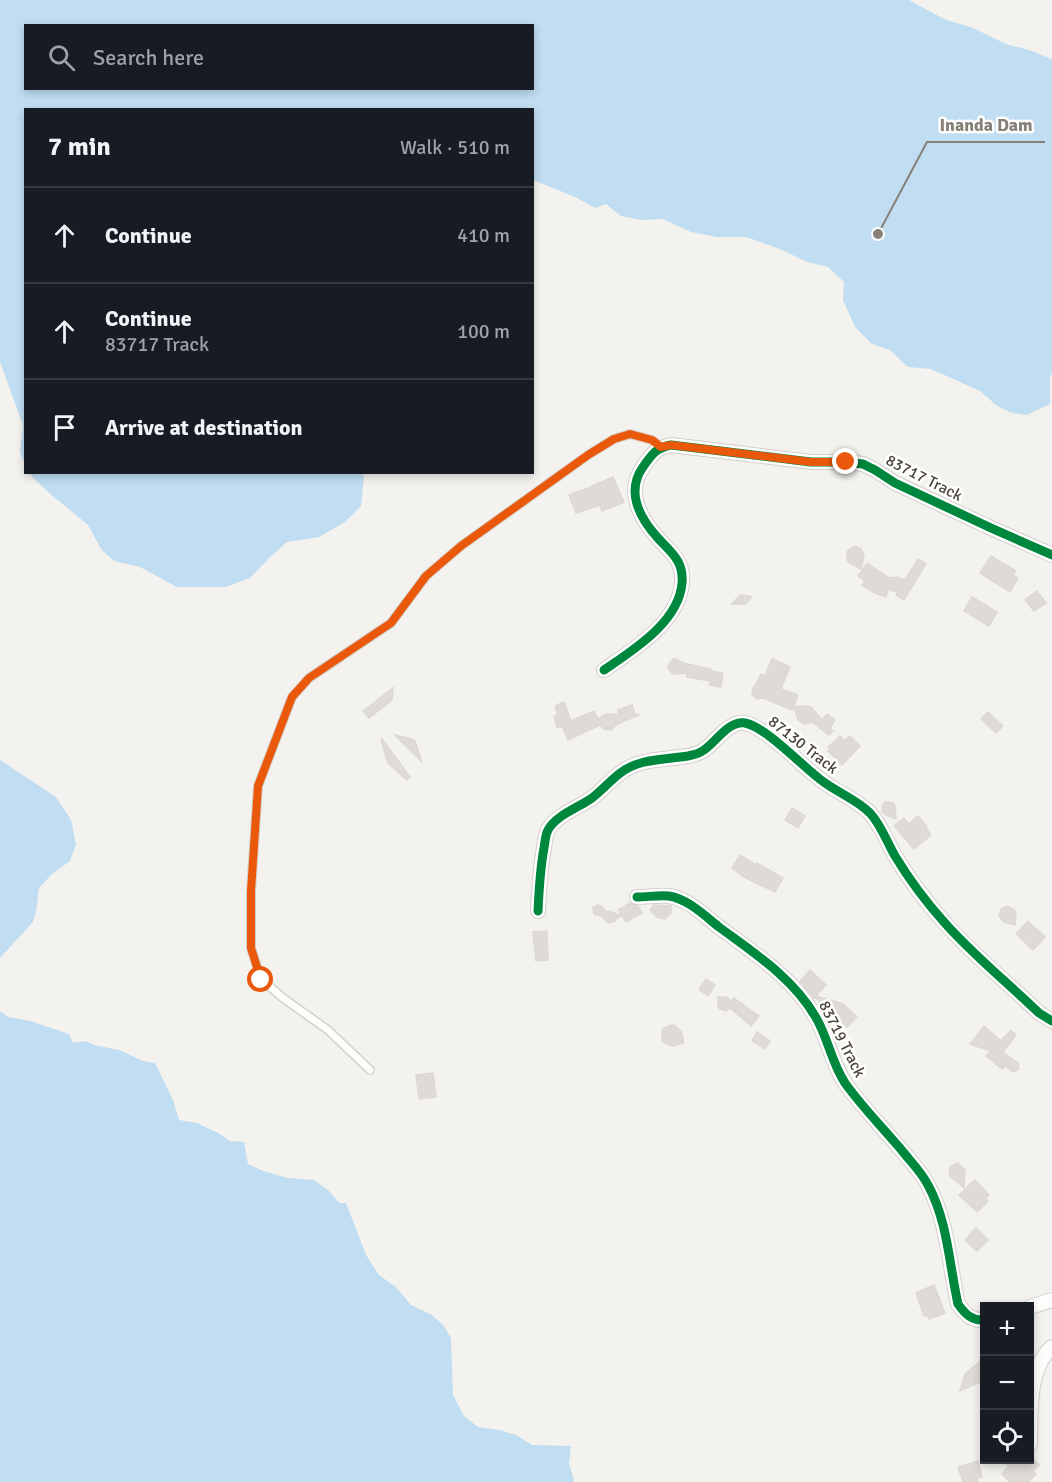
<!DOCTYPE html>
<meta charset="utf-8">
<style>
body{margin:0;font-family:Signika,sans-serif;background:#20242c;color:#f1f3f6}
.controls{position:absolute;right:18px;bottom:18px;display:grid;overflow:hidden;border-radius:0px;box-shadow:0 3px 9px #0003}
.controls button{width:54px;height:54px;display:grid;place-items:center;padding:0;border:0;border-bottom:2px solid #363941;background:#171b24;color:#f1f3f6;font:30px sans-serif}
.stop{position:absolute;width:18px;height:18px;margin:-14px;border:4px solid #ea580c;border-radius:50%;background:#fff}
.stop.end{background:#ea580c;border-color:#fff;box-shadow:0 2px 6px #0008}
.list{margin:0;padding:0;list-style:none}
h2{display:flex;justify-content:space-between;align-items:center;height:78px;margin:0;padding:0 24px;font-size:26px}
h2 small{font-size:20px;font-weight:400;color:#9ea1a6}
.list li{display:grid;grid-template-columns:39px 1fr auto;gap:18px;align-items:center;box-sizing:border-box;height:96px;padding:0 24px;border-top:2px solid #363941}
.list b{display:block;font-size:22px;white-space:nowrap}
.list p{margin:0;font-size:20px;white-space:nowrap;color:#9ea1a6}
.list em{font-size:20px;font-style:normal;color:#9ea1a6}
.icon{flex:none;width:33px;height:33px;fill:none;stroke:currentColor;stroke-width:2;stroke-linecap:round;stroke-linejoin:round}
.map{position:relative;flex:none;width:1052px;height:1482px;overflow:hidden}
.search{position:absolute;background:#171b24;box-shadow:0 3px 9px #0003;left:24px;top:24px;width:510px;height:66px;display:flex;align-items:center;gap:15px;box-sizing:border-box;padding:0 21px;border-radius:0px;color:#9ea1a6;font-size:22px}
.panel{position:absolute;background:#171b24;box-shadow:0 3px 9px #0003;left:24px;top:108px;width:510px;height:366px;border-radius:0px}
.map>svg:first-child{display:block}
</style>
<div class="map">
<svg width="1052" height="1482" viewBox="0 0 1052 1482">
<rect width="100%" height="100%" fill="#f4f2ee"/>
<path fill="#c0ddf1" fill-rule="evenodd" d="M 0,0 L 909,0 L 946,20 L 971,27 L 1006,44 L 1029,50 L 1052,59 L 1052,371 L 1050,378 L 1050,404 L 1027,415 L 1012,413 L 996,405 L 980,391 L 931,369 L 908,367 L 890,350 L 872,344 L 855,327 L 843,300 L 844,282 L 828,267 L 807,262 L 780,249 L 746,237 L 717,237 L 691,232 L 663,219 L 641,220 L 621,216 L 606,204 L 595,208 L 575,197 L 533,180 L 532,110 L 26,110 L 25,464 L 20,452 L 23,425 L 0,362 ZM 26,26 L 532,26 L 532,88 L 26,88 Z
M 361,472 L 364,477 L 361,506 L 345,522 L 319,537 L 287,542 L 270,557 L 250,578 L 226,587 L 177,587 L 140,567 L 114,561 L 101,549 L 88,525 L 48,492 L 32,477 L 30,473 Z
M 0,760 L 56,797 L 71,820 L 76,844 L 70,861 L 52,874 L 39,888 L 36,912 L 33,922 L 0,958 Z
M 0,1011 L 8,1017 L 30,1021 L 69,1034 L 73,1043 L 86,1041 L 94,1045 L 119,1050 L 143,1061 L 155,1063 L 173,1100 L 179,1120 L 197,1123 L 218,1133 L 230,1141 L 244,1142 L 248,1164 L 263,1171 L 288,1178 L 314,1180 L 329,1191 L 339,1203 L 346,1203 L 366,1255 L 379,1275 L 397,1288 L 411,1305 L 432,1315 L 444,1326 L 451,1338 L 453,1395 L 464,1416 L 478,1427 L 499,1430 L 516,1435 L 532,1445 L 571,1446 L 569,1464 L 574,1480 L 573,1482 L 0,1482 Z"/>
<path fill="#dedbd6" stroke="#dcd9d4" stroke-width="1.5" d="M 613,477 L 624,502 L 602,511 L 600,505 L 576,513 L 569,495 L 592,487 L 592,486 Z
M 855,546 L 861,549 L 864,556 L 861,569 L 849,563 L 847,560 L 847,552 L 850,549 Z
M 991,556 L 1016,571 L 1013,575 L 1018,578 L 1010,592 L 980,573 Z
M 918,559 L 926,564 L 904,600 L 896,595 L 898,592 L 888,590 L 886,597 L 875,593 L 862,585 L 865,581 L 858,576 L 867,563 L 889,578 L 897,577 L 905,580 Z
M 1037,591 L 1046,603 L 1034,611 L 1025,600 Z
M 742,595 L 752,597 L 745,604 L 732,604 L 739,596 Z
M 972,597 L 997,612 L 989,626 L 964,611 Z
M 673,659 L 677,659 L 683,663 L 711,669 L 711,671 L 723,673 L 721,687 L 710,685 L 710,681 L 687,677 L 687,673 L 675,674 L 672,673 L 668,668 L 669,664 Z
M 772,659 L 790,667 L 781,689 L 798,695 L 792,710 L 763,698 L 757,699 L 752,695 L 753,688 L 756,684 L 761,674 L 765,676 Z
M 393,688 L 392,700 L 369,718 L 363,711 Z
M 564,702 L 571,721 L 594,711 L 598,719 L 606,714 L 619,714 L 618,710 L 632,705 L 635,714 L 639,715 L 617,724 L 611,730 L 604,729 L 600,725 L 568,740 L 562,726 L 557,728 L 554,716 L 558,715 L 555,706 Z
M 807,706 L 811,707 L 822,720 L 827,714 L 835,720 L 830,728 L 833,731 L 829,735 L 812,722 L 804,724 L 798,720 L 794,707 Z
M 988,712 L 1003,726 L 996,733 L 981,719 Z
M 395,735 L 412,739 L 415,741 L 422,762 Z
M 840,736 L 844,741 L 850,736 L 860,746 L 842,765 L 828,751 L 830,749 L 828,747 Z
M 382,739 L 410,777 L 407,780 L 388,763 L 381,740 Z
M 886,802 L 893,803 L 895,806 L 896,819 L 884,814 L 882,811 L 883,804 Z
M 792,808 L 805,816 L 798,828 L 785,820 Z
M 918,816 L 927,827 L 926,828 L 931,835 L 914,849 L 894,826 L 904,818 L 909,824 Z
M 740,855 L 756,865 L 757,863 L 783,878 L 775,892 L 744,877 L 732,868 Z
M 630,903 L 638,906 L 642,913 L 626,922 L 618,910 Z
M 598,905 L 601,906 L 607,912 L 610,911 L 621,916 L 615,920 L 616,921 L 609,923 L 606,922 L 603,917 L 594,914 L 593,908 Z
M 654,905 L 671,906 L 671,913 L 665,919 L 657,917 L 650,910 Z
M 1007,906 L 1014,909 L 1016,913 L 1015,925 L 1004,922 L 999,916 L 1001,909 Z
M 1028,921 L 1045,937 L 1033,950 L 1016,934 Z
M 547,931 L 548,960 L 536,961 L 533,932 Z
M 810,970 L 826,985 L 816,996 L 843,1004 L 857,1017 L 847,1027 L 829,1010 L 824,1012 L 819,1001 L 815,997 L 814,998 L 800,981 Z
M 706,979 L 715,985 L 708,996 L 699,989 Z
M 718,997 L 726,997 L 732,1001 L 734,998 L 759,1016 L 751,1026 L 730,1008 L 726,1011 L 720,1009 L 718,1006 Z
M 672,1025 L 675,1026 L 681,1031 L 684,1043 L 672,1046 L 664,1043 L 662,1040 L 662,1031 L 664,1028 Z
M 984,1026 L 1000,1040 L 1000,1042 L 1011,1030 L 1016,1035 L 1003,1052 L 1019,1064 L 1018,1070 L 1013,1072 L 1005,1066 L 1002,1069 L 986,1056 L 991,1051 L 970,1044 Z
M 757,1032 L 770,1041 L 765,1049 L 752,1041 Z
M 433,1073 L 436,1097 L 419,1099 L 416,1075 Z
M 958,1163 L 965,1170 L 964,1188 L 950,1176 L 949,1173 L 951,1166 Z
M 975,1180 L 989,1195 L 986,1198 L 988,1201 L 977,1212 L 959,1195 Z
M 976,1228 L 988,1240 L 977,1251 L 965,1240 Z
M 934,1285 L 945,1313 L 929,1319 L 927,1315 L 924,1316 L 916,1293 Z
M 984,1358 L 984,1380 L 960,1391 L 965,1374 Z
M 1002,1460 L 1034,1460 L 1039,1465 L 1033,1471 L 1036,1474 L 1028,1482 L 1010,1482 L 1002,1474 L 1009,1466 Z
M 978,1461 L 982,1477 L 977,1478 L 978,1482 L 963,1482 L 958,1467 Z"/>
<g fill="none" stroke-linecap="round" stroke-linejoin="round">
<g stroke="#d2d0cb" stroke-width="10">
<path id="service" d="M 370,1070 L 328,1030 L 283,998 L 261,979 L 251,948 L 251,891 L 258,786 L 292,697 L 309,678 L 391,623 L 426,576 L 461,546 L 588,455 L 614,439 L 630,434 L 652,440 L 661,447"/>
</g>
<g stroke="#d2d0cb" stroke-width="16">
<path id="minor" d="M 604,670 C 633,650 679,622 682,583 C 684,560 670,552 657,537 C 639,517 626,491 643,467 C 652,454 656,448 671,445 L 811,462 L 846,462 L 863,464 L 875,470 L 895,483 L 991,528 L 1052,555
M 637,897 C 647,897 659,895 669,896 C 688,899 705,916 719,927 C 754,953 793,978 815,1016 C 828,1037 831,1062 845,1083 C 862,1107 884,1129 904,1153 C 912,1163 922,1173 928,1185 C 948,1222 949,1264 958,1304 C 965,1314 972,1321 984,1320
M 538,911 C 539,890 540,869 544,848 C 545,843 545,836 548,830 C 556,815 578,808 592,798 C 601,791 609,782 619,774 C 639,758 663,760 688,756 C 693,755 700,753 704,750 C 717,741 728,721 745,723 C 766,727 802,766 821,780 C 836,792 856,799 870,813 C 881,825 887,842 895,856 C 909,879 926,902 944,922 C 973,955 1008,983 1039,1013 L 1052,1021
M 1030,1307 L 1052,1300
M 1030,1444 C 1031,1414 1027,1369 1052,1347"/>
</g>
<use href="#service" stroke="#fdfdfc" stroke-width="7"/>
<use href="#minor" stroke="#fdfdfc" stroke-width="14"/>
<g stroke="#fff" stroke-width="13">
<path id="cycleway" d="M 604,670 C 633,650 679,622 682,583 C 684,560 670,552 657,537 C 639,517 626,491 643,467 C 652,454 656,448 671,445 L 811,462 L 846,462 L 863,464 L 875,470 L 895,483 L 991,528 L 1052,555
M 637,897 C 647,897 659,895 669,896 C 688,899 705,916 719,927 C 754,953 793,978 815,1016 C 828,1037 831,1062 845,1083 C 862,1107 884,1129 904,1153 C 912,1163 922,1173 928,1185 C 948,1222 949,1264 958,1304 C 965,1314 972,1321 984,1320
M 538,911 C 539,890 540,869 544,848 C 545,843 545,836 548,830 C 556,815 578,808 592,798 C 601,791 609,782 619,774 C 639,758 663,760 688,756 C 693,755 700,753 704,750 C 717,741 728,721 745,723 C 766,727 802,766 821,780 C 836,792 856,799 870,813 C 881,825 887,842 895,856 C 909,879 926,902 944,922 C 973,955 1008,983 1039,1013 L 1052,1021"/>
</g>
<use href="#cycleway" stroke="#00873e" stroke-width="9"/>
</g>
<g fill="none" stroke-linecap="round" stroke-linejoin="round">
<path stroke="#ea580c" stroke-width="8" d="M 261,980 L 251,948 L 251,891 L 258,786 L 292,697 L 309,678 L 391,623 L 426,576 L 461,546 L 588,455 L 614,439 L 630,434 L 652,440 L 661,447 L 671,445 L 811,462 L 846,462"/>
</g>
<g text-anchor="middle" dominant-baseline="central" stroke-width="5" stroke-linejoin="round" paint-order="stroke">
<g font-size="16" fill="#4b4439" stroke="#fff">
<text transform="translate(924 478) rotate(27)">83717 Track</text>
<text transform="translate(803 745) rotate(38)">87130 Track</text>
<text transform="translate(842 1039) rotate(63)">83719 Track</text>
</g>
</g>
<path fill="none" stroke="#868178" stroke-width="2" d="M878 234L927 142H1045"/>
<circle fill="#868178" stroke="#fff" stroke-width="2" cx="878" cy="234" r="6"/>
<g font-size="18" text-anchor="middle" font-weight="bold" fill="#868178" stroke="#fff" stroke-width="5" stroke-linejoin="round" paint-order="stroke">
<text x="986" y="131">Inanda Dam</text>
</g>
</svg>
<div class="controls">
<button>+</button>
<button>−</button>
<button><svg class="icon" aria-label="locate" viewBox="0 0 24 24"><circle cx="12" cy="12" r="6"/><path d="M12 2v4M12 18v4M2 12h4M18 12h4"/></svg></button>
</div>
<div class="stop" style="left:261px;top:980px"></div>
<div class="stop end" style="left:846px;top:462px"></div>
<div class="search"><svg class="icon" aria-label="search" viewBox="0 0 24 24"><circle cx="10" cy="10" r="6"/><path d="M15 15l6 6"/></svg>Search here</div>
<section class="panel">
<h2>7 min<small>Walk · 510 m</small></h2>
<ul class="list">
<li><svg class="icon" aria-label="ahead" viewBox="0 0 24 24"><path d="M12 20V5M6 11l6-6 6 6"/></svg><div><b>Continue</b></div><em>410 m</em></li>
<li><svg class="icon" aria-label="ahead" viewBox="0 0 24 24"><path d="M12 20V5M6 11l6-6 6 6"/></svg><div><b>Continue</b><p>83717 Track</p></div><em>100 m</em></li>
<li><svg class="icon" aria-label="arrive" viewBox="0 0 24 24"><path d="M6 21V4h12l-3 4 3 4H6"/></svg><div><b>Arrive at destination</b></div></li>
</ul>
</section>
</div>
